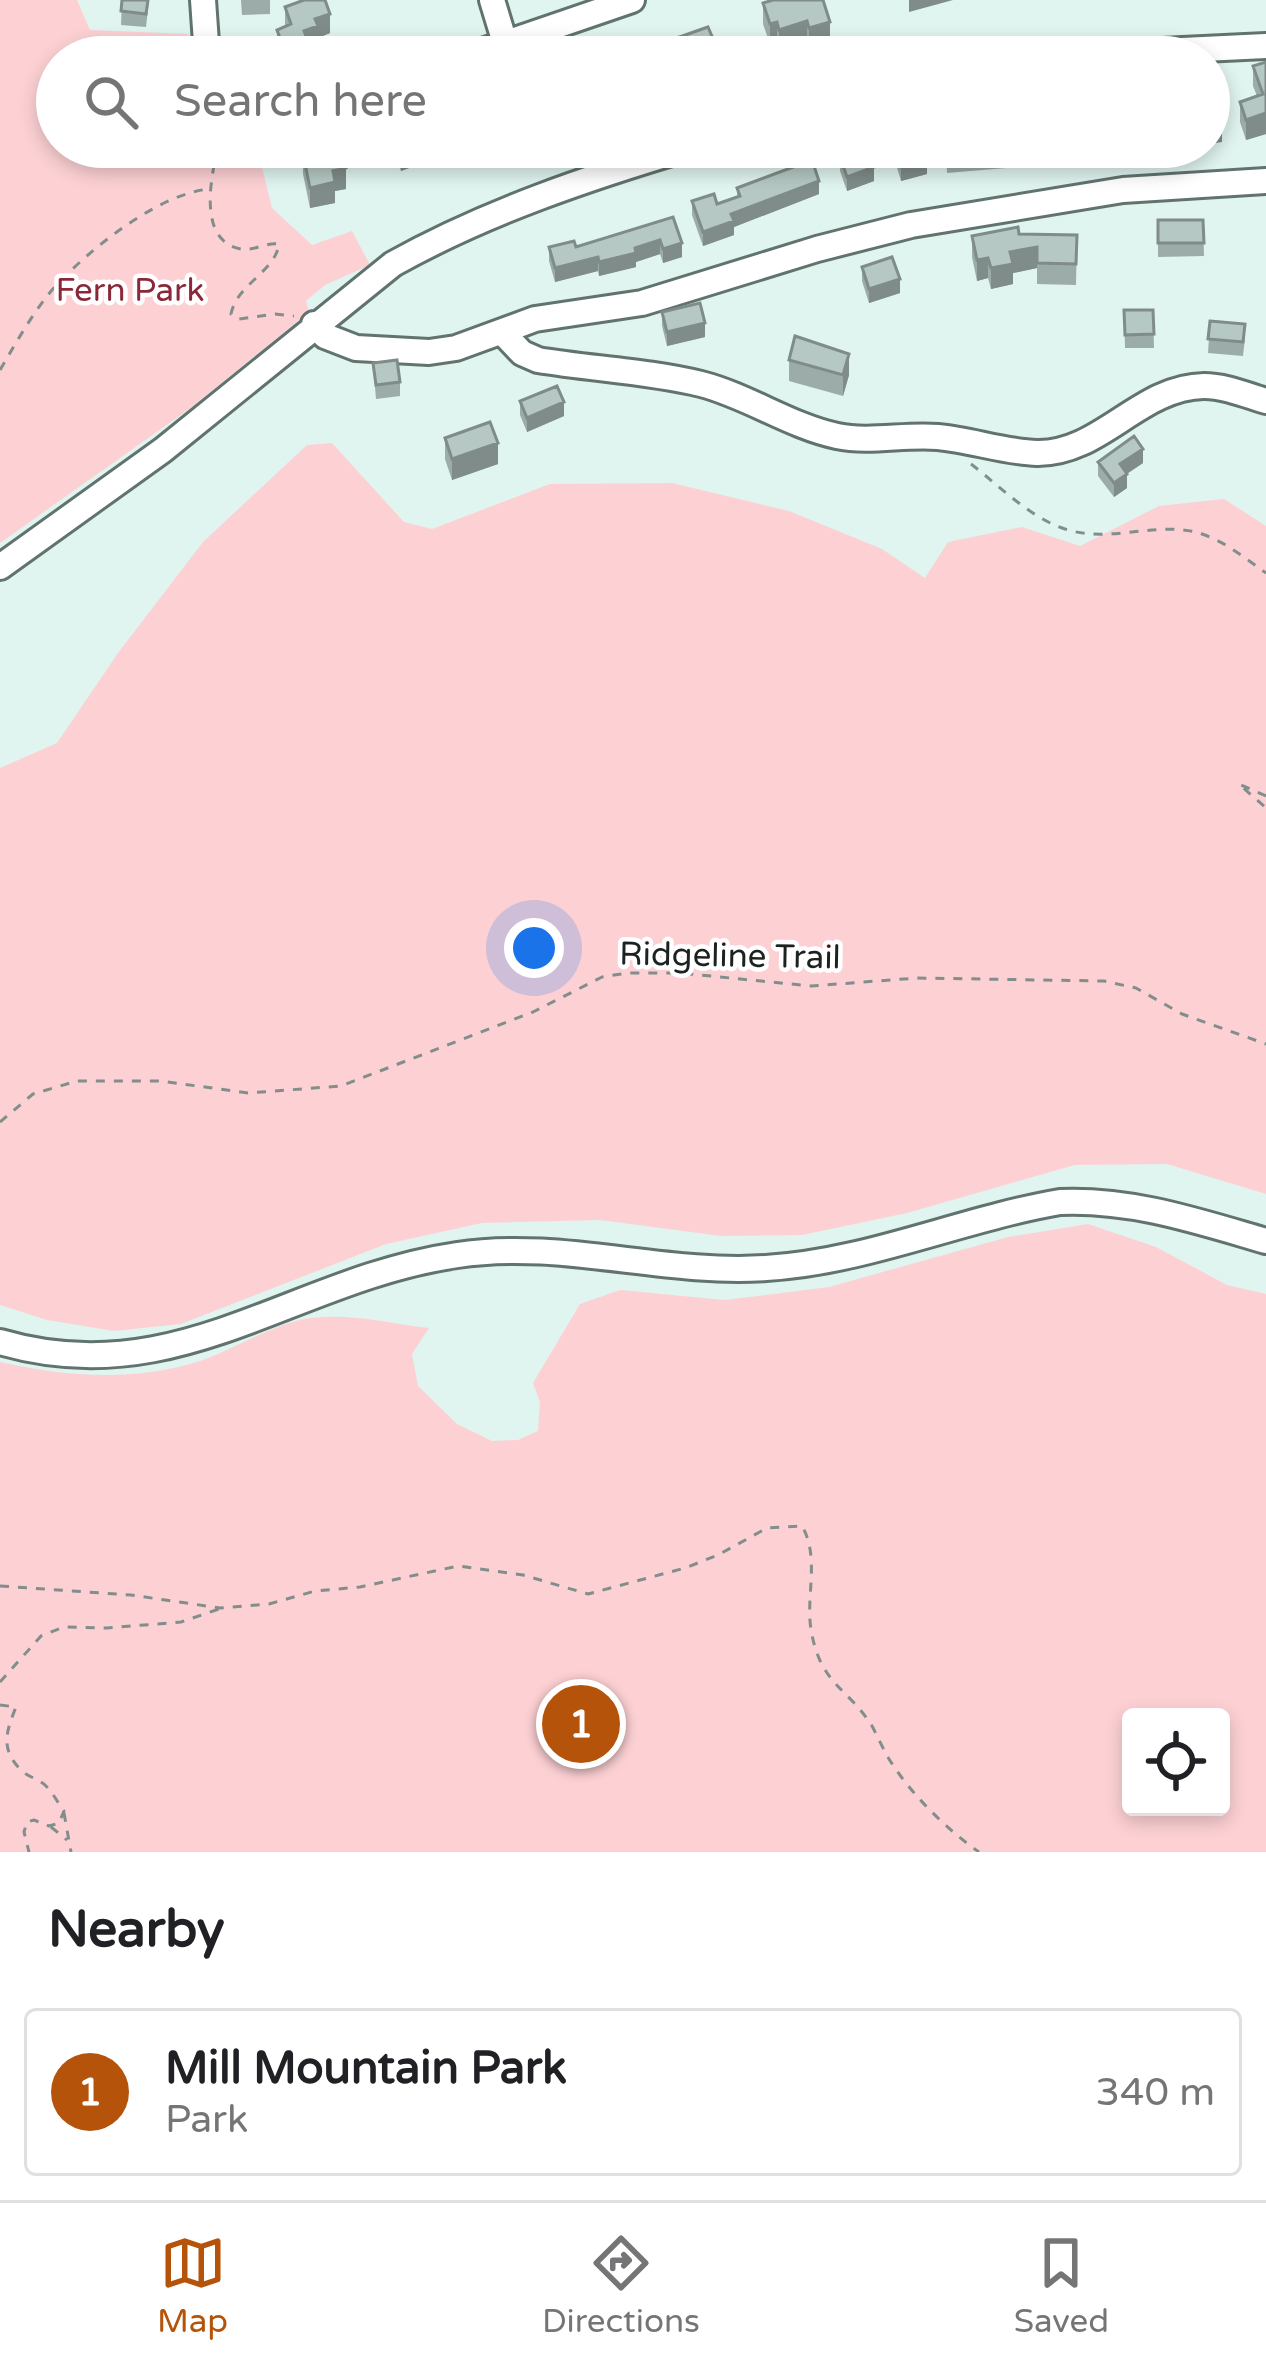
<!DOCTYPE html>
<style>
body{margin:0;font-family:"Varela Round",sans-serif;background:#f6f6f6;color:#202124}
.controls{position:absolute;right:36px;bottom:36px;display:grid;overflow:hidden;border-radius:12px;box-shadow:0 6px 18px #0003}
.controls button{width:108px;height:108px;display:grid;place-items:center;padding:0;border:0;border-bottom:3px solid #e0e0e0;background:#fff;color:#202124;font:60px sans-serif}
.you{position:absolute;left:534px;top:948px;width:42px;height:42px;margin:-30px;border:9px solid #fff;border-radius:50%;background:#1a73e8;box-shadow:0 0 0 18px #1a73e833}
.badge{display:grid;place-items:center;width:78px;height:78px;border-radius:50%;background:#b45309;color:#fff;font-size:39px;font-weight:700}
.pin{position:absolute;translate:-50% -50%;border:6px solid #fff;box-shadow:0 3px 12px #0006}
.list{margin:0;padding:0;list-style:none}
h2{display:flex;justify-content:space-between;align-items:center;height:156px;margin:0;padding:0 48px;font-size:51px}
h2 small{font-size:39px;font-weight:400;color:#757577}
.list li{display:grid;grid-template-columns:78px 1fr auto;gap:36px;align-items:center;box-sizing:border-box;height:168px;margin:0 24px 24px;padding:0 24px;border:3px solid #e0e0e0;border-radius:12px}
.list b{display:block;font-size:45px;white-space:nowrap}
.list p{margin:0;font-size:39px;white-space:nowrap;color:#757577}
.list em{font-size:39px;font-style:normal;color:#757577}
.icon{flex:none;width:66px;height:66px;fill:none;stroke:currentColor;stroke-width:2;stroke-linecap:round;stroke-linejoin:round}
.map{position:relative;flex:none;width:1266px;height:1852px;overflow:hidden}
.search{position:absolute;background:#fff;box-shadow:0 6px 18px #0003;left:36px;right:36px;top:36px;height:132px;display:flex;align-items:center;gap:30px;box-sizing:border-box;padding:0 42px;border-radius:66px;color:#757577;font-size:45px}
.sheet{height:348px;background:#fff}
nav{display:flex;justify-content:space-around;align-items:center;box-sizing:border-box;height:168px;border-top:3px solid #e0e0e0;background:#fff;font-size:33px;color:#757577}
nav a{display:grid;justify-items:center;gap:6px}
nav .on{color:#b45309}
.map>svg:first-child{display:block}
</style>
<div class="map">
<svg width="1266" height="1852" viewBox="0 0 1266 1852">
<rect width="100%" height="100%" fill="#e0f4f0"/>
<path fill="#fdd1d4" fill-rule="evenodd" d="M 0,0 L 77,0 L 90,30 L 187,34 L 220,57 L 57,57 L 57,147 L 257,147 L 272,208 L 312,245 L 352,231 L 370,265 L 325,285 L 306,301 L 309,312 L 192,407 L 0,543 Z
M 332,443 L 404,522 L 432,529 L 550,484 L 672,483 L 789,511 L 882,549 L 925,578 L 948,542 L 1022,527 L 1080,546 L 1159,506 L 1224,499 L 1266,526 L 1266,1194 L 1167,1164 L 1075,1165 L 907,1213 L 802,1235 L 721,1236 L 600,1220 L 482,1223 L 386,1244 L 181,1324 L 114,1331 L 47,1320 L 0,1305 L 0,768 L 57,743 L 118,653 L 203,542 L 307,445 Z
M 1088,1224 L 1156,1247 L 1227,1285 L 1266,1294 L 1266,1852 L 0,1852 L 0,1362 C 66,1377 134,1382 200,1361 C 236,1349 273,1323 311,1318 C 352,1313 388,1323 429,1328 L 412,1354 L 418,1386 L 457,1424 L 492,1441 L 518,1440 L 538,1431 L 540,1402 L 533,1383 L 580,1304 L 620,1290 L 725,1300 L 829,1287 L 1008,1237 ZM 1221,1717 L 1221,1807 L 1131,1807 L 1131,1717 Z"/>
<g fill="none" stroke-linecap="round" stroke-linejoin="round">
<g stroke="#61736f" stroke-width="30">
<path id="minor" d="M 203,0 L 207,57
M 492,0 L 505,43
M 465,57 L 632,0
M 1036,57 L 1266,46
M 314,324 L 325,336 L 356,348 L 429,352 L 456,348 L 535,319 L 642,303 L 817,249 L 911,225 L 1123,190 L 1266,181
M 503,333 L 522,353 L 538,360 C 592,369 647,371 701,384 C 748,396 790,426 837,436 C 870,443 904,434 938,437 C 971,440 1004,452 1037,453 C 1101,454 1139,387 1204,386 C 1225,386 1246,395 1266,401
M 0,567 L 163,450 L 393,264 C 486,212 590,177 691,147
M 0,1342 C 176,1394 292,1279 457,1255 C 560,1239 663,1275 766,1268 C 867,1262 961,1219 1060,1202 C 1132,1199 1197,1221 1266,1241"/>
</g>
<path stroke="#818e8b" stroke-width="3" stroke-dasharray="9 9" stroke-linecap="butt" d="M 218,147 C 211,177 197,241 241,249 C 255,251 266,242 279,244 C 275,272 237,284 231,314 L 239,319 L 275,314 L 294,316
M 0,370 C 16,343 32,314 52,290 C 86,252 158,193 210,189
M 971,464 C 1001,487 1034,522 1072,531 C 1115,542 1161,520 1202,534 C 1226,542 1246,559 1266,573
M 1266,796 L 1239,784 L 1266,808
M 0,1122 L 33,1094 L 77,1081 L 161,1081 L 248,1093 L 341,1086 L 533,1012 L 602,977 L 627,973 L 680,973 L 811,986 L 917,978 L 1104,981 L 1136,988 L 1182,1014 L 1266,1044
M 0,1586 L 131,1595 L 220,1608 L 269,1604 L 315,1591 L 360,1587 L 458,1566 L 523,1575 L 588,1594 L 685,1568 L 718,1555 L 767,1528 L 802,1526 C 821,1559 804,1599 812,1635 C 822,1685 848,1688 872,1726 C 878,1737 883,1749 889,1759 C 910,1793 946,1829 979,1852
M 0,1682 L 41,1636 L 64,1627 L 107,1628 L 181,1622 L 219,1609
M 0,1705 L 16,1707 C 6,1732 0,1749 21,1770 C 28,1777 39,1779 46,1786 C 53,1793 58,1803 64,1811 L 59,1823 L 49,1826 L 34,1820 L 27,1822 L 24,1832 L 29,1852
M 64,1813 L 71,1852
M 51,1827 L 67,1840"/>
<use href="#minor" stroke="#fff" stroke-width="24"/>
</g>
<path fill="#9caca9" d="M 122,0 L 149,0 L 146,27 L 121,25 Z
M 241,0 L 270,0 L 270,14 L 242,15 Z
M 823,0 L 830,43 L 809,49 L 807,42 L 779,51 L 777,42 L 770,44 L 763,24 L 763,3 Z
M 285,7 L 330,33 L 318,38 L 318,46 L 310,48 L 311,57 L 280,57 L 277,49 L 277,30 L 285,27 Z
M 1266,62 L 1266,134 L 1246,140 L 1240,122 L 1240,102 L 1257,96 L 1253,86 L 1253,66 Z
M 391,147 L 423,147 L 417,149 L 417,165 L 401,171 Z
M 895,147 L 927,174 L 901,181 L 895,161 Z
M 946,147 L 1029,147 L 1030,166 L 947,173 Z
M 1094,147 L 1120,147 L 1120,159 L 1095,161 Z
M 303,154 L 346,189 L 335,191 L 335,203 L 310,208 L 303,174 Z
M 840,157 L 874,181 L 847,191 L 840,171 Z
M 737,188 L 819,194 L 734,227 L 734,235 L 703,246 L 692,215 L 692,201 L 717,204 L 737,197 Z
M 673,217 L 682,257 L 663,263 L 660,254 L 636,262 L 636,267 L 599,276 L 598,271 L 555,282 L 549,261 L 549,247 L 576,247 Z
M 1158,220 L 1203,220 L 1204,256 L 1158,257 Z
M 1019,234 L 1077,235 L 1076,285 L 1037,284 L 1037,268 L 1013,273 L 1013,284 L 991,289 L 988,278 L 977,281 L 972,257 L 972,236 Z
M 862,267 L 900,293 L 869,303 L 862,281 Z
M 1124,310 L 1153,310 L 1154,348 L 1125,348 Z
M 662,312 L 705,337 L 667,346 L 662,326 Z
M 1210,321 L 1245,338 L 1243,356 L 1208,353 Z
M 789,360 L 849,375 L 843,396 L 789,381 Z
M 373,363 L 400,382 L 400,396 L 376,399 Z
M 520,401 L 564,416 L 527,432 L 520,415 Z
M 445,438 L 498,464 L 452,480 L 445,459 Z
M 1098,462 L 1143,463 L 1127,474 L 1127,488 L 1114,497 L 1098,476 Z"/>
<path fill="#7f8c89" d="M 909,0 L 953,0 L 909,12 Z
M 330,14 L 330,33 L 318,38 L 318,46 L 304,51 L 304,31 L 315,19 Z
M 807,21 L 807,42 L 779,51 L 779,30 Z
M 777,22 L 777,42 L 770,44 L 770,24 Z
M 830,22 L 830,43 L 809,49 L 809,28 Z
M 714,41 L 714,55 L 710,57 L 677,57 Z
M 311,49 L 311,57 L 288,57 Z
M 1266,113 L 1266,134 L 1246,140 L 1246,120 Z
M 1222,128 L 1222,142 L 1209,144 L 1209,130 Z
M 409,147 L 423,147 L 417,149 L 417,165 L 401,171 L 401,150 Z
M 1163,147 L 1195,147 L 1163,154 Z
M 927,160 L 927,174 L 901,181 L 901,167 Z
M 874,167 L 874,181 L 847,191 L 847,177 Z
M 346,168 L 346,189 L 335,191 L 335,203 L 310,208 L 310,188 L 333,171 Z
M 819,181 L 819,194 L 734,227 L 734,235 L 703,246 L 703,232 L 731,214 Z
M 660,240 L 660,254 L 636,262 L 636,267 L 599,276 L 599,262 Z
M 682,243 L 682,257 L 663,263 L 663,249 Z
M 1037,247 L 1037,268 L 1013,273 L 1013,284 L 991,289 L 991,268 L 1010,252 Z
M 598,257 L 598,271 L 555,282 L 555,268 Z
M 988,258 L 988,278 L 977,281 L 977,260 Z
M 900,279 L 900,293 L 869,303 L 869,289 Z
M 705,323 L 705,337 L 667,346 L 667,332 Z
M 849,354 L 849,375 L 843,396 L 843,375 Z
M 564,402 L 564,416 L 527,432 L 527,418 Z
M 498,443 L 498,464 L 452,480 L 452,459 Z
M 1143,449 L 1143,463 L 1120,478 L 1120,464 Z
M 1127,474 L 1127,488 L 1114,497 L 1114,483 Z"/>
<path fill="#b5c8c4" stroke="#7f8c89" stroke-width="3" d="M 122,0 L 148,0 L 146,14 L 121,11 Z
M 304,0 L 325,0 L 330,14 L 315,19 L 318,26 L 304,31 L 311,49 L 287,57 L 277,30 L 291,24 L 285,7 Z
M 773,0 L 823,0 L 830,22 L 809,28 L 807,21 L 779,30 L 777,22 L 770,24 L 763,3 Z
M 708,27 L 714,41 L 677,57 L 630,57 L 628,50 L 653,42 L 654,46 Z
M 1266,62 L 1266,113 L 1246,120 L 1240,102 L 1263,94 L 1253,66 Z
M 1216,106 L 1222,128 L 1209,130 L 1209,107 Z
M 341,147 L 346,168 L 333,171 L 335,182 L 310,188 L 303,154 Z
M 895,147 L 924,147 L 927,160 L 901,167 Z
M 946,147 L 1029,147 L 1030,152 L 947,159 Z
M 868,148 L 874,167 L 847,177 L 840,157 Z
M 812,160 L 819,181 L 731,214 L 734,221 L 703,232 L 692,201 L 714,194 L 717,204 L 740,196 L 737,188 Z
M 673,217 L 682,243 L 663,249 L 660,240 L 635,248 L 636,253 L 599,262 L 598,257 L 555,268 L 549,247 L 574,241 L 576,247 Z
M 1158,220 L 1203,220 L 1204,243 L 1158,243 Z
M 1018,227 L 1019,234 L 1077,235 L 1076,264 L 1037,263 L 1037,247 L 1010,252 L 1013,264 L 991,268 L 988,258 L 977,260 L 972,236 Z
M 892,257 L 900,279 L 869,289 L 862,267 Z
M 700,303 L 705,323 L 667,332 L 662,312 Z
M 1124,310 L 1153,310 L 1154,334 L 1125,335 Z
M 1210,321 L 1245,324 L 1243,342 L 1208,339 Z
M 795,336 L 849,354 L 843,375 L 789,360 Z
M 397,360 L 400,382 L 376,385 L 373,363 Z
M 557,386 L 564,402 L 527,418 L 520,401 Z
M 490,422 L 498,443 L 452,459 L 445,438 Z
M 1134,436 L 1143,449 L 1120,464 L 1127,474 L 1114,483 L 1098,462 Z"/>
<g text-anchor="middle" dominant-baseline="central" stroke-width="9" stroke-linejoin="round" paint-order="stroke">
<g font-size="33" fill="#8a2738" stroke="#fff">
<text x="130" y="290">Fern Park</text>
</g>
<g font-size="33" fill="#1b2220" stroke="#fff">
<text transform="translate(730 956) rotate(1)">Ridgeline Trail</text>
</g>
</g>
</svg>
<div class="controls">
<button><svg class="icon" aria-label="locate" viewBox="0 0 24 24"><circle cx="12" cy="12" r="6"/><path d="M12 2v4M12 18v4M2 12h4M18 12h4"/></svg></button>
</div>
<div class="you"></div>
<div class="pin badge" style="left:581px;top:1724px">1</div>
<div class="search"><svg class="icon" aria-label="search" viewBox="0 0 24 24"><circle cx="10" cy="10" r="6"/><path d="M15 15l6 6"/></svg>Search here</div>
</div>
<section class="sheet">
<h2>Nearby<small></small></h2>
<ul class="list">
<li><span class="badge">1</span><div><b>Mill Mountain Park</b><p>Park</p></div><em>340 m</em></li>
</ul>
</section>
<nav>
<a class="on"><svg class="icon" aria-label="map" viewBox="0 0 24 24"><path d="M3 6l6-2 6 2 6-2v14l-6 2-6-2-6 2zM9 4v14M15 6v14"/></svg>Map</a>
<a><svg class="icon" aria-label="directions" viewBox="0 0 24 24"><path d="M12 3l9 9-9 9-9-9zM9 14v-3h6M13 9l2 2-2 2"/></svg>Directions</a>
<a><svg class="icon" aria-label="saved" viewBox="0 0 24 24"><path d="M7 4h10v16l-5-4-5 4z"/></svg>Saved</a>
</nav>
